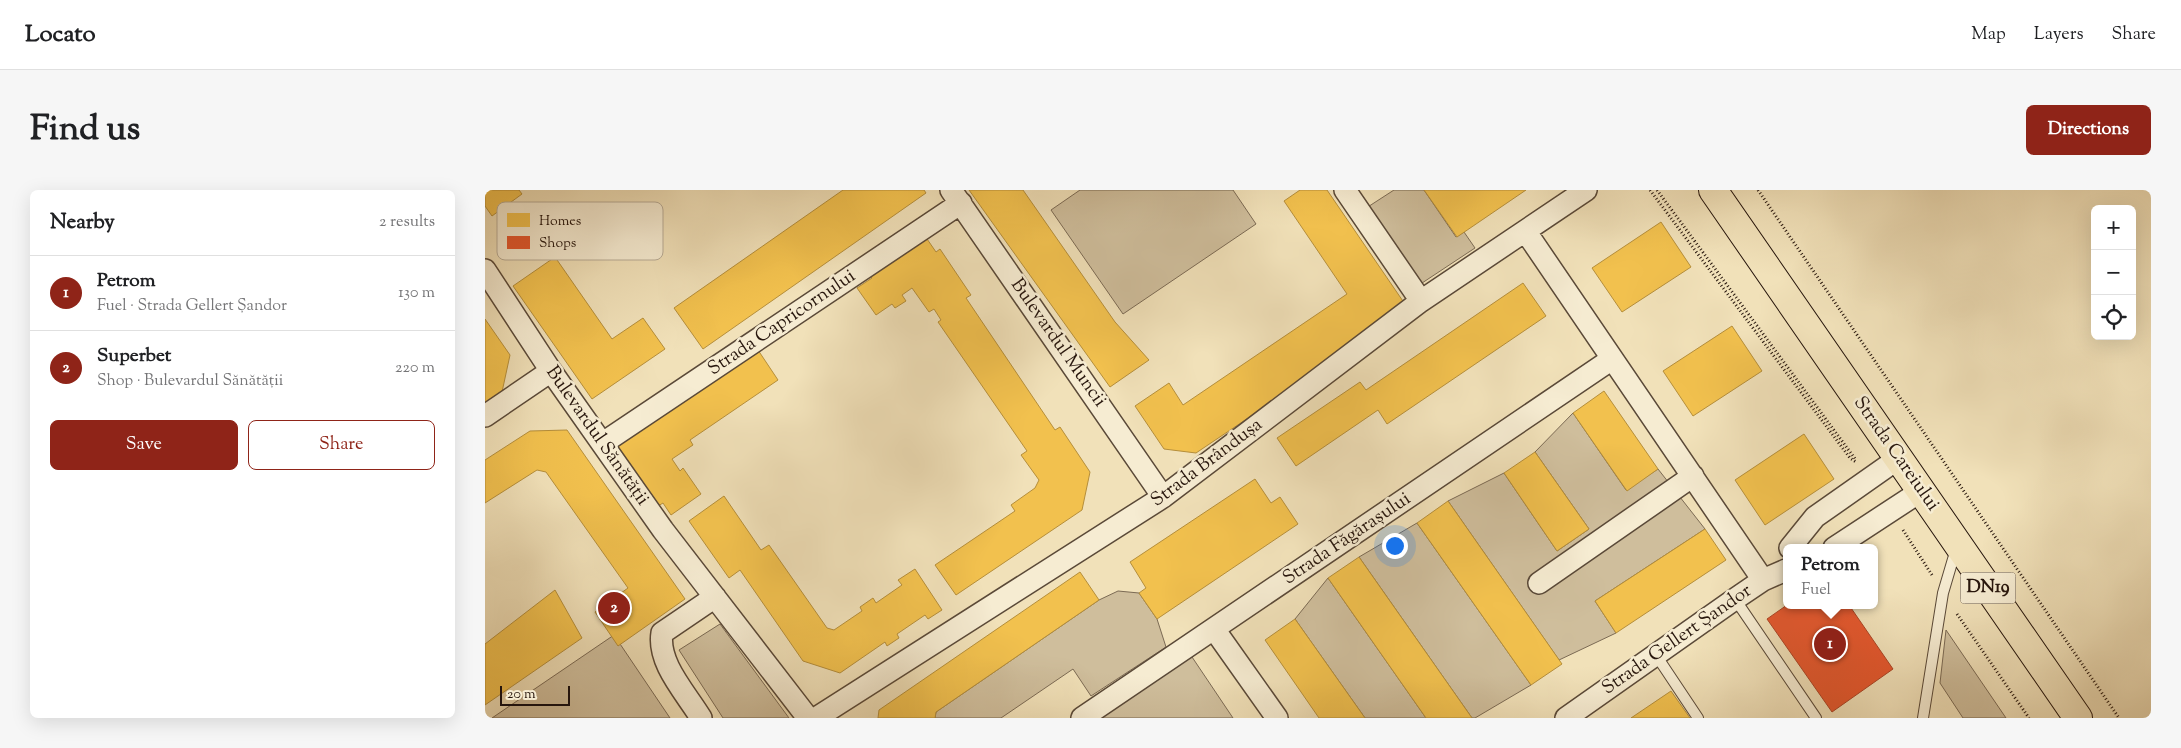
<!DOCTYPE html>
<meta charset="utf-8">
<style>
body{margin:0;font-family:"Sorts Mill Goudy",serif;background:#f6f6f6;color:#202124}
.controls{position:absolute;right:15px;top:15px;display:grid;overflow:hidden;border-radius:8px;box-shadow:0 5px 20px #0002}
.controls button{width:45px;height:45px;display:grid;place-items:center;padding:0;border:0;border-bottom:1px solid #e0e0e0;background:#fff;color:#202124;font:25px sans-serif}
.scale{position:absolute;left:15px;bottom:12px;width:70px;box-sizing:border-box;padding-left:5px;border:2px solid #27160d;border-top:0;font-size:14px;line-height:18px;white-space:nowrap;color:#27160d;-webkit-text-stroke:4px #f6ecd2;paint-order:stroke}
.you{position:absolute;left:909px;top:355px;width:18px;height:18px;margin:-12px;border:4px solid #fff;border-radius:50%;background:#1a73e8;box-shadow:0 0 0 8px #1a73e833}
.badge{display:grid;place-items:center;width:32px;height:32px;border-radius:50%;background:#8f2418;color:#fff;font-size:16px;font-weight:700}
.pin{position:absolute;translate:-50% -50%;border:2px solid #fff;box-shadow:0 1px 5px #0006}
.popup{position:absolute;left:1298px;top:354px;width:95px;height:65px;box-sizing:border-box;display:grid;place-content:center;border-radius:8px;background:#fff;filter:drop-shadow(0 1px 4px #0005);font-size:16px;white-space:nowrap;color:#757577}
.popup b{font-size:19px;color:#202124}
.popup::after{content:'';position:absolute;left:50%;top:100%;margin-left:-10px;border:10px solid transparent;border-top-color:#fff}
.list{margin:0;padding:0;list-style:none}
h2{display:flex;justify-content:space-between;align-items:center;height:65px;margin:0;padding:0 20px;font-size:21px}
h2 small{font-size:16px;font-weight:400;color:#757577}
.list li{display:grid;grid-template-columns:32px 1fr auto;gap:15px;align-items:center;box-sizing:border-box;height:75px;padding:0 20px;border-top:1px solid #e0e0e0}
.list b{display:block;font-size:19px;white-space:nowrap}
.list p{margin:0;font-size:16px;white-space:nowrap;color:#757577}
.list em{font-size:16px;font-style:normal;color:#757577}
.actions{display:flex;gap:10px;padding:15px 20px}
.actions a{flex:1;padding:11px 0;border:1px solid #8f2418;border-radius:8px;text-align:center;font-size:18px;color:#8f2418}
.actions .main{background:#8f2418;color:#fff}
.icon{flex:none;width:28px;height:28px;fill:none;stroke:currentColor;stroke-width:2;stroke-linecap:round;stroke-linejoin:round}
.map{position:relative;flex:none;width:1666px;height:528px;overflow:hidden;border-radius:8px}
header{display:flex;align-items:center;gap:30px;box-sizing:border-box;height:70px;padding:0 25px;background:#fff;border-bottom:1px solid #e0e0e0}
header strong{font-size:24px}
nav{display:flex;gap:28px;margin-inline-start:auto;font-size:18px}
.intro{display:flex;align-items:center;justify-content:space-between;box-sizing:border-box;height:120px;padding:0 30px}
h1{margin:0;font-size:35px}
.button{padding:12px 22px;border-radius:8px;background:#8f2418;color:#fff;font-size:18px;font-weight:700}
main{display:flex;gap:30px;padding:0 30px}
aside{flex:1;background:#fff;border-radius:8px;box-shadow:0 5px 20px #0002}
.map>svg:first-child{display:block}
</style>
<header>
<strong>Locato</strong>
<nav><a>Map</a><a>Layers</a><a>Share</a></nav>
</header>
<div class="intro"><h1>Find us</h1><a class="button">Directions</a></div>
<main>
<aside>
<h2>Nearby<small>2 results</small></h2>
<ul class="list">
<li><span class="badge">1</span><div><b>Petrom</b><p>Fuel · Strada Gellert Șandor</p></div><em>130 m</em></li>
<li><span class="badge">2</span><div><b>Superbet</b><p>Shop · Bulevardul Sănătății</p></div><em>220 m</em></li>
</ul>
<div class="actions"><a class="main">Save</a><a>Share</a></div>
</aside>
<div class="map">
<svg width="1666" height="528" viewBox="0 0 1666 528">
<rect width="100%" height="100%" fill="#f1e1b9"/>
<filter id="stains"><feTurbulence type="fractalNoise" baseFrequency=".004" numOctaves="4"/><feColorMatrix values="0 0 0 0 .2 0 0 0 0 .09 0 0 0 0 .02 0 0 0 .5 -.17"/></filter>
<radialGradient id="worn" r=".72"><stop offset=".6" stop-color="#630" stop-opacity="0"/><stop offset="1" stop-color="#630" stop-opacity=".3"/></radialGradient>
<path fill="#cfbe9c" stroke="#7b6a54" d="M 595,0 L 748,0 L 771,34 L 638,124 L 566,20 Z
M 909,0 L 939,0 L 971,47 L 979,42 L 990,58 L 928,99 L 875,22 Z
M 1088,223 L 1141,300 L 1173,279 L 1220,339 L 1110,411 L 1131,443 L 1074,470 L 963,311 L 1019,283 L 1072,361 L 1104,339 L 1050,262 Z
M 932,333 L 1046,495 L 990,528 L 987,528 L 874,367 Z
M 843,388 L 941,528 L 880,528 L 810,429 Z
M 633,401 L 654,403 L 672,429 L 681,457 L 606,506 L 588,479 L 516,528 L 450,528 L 451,522 L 614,410 Z
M 235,434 L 304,528 L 238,528 L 194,460 Z
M 1461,440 L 1521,528 L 1478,528 L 1455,493 Z
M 129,445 L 185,528 L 7,528 Z
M 705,464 L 748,528 L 613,528 Z"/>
<path fill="#f2c14e" stroke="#b58e3a" d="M 0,0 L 34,0 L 37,4 L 7,26 L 0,16 Z
M 358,0 L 439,0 L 441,3 L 218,159 L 189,118 Z
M 484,0 L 538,0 L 630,132 L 664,170 L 625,197 Z
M 815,0 L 842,0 L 924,120 L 711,263 L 679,259 L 650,216 L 684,193 L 698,215 L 862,104 L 799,11 Z
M 939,0 L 1041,0 L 972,47 Z
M 1176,32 L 1206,77 L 1137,122 L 1107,78 Z
M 440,46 L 451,62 L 455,59 L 486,105 L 481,108 L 570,240 L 575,237 L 605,282 L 597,320 L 471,405 L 450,375 L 530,321 L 526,315 L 550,298 L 554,290 L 536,265 L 542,261 L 453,132 L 456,130 L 449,119 L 444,122 L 427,98 L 417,105 L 421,111 L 410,118 L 407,114 L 391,125 L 372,98 L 387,88 L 383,83 Z
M 70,67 L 127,149 L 158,128 L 180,159 L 107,209 L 28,96 Z
M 1038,93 L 1061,126 L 902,234 L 893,220 L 811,276 L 792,248 L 875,192 L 881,200 Z
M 0,129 L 25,165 L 17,202 L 0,213 Z
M 1247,136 L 1277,181 L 1208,226 L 1178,181 Z
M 273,160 L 293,190 L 205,250 L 208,255 L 187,269 L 195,281 L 198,278 L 216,304 L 186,325 L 178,313 L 173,316 L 132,256 Z
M 1119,201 L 1173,279 L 1142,301 L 1088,223 Z
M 82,240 L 200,409 L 133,456 L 110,422 L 143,398 L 61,282 L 52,280 L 0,313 L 0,270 L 45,241 Z
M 1319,244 L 1349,289 L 1280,335 L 1250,290 Z
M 1050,262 L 1104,339 L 1072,361 L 1019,283 Z
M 770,289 L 786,313 L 795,307 L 813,334 L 672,429 L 654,403 L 661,398 L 645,372 Z
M 239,306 L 276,360 L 284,355 L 342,438 L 349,440 L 377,421 L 375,417 L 388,408 L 391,413 L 417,395 L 413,390 L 430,379 L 457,420 L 443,429 L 440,425 L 412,444 L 414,448 L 402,456 L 400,452 L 355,483 L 318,471 L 255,380 L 244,388 L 204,331 Z
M 963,311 L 1077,474 L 1046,495 L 932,333 Z
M 1220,339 L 1241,370 L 1131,443 L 1110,411 Z
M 874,367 L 987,528 L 941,528 L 843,388 Z
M 595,382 L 614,410 L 451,522 L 450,528 L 393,528 L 394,520 Z
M 70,400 L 97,448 L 0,515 L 0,454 Z
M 810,429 L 880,528 L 834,528 L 780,450 Z
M 1186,501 L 1205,528 L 1146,528 Z"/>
<path fill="#e4572e" stroke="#ab4424" d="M 1302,415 L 1364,415 L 1408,479 L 1347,522 L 1282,429 Z"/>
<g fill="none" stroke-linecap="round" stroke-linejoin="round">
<g stroke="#5a4938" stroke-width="12">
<path id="service" d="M 1250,409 L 1331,528
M 1171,465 L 1213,528
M 1438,528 L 1458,403 L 1471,359"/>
</g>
<g stroke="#5a4938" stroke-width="24">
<path id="minor" d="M 466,0 L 678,307
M 860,0 L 936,111
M 1041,42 L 1278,390
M 0,80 L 66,181 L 178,340 L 323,528
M 0,226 L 66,181
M 118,253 L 476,13
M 1305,358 L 1330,327 L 1414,268
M 1349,358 L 1436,301
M 1054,393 L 1208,286
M 729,439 L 792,528
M 216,528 C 201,503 172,473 177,443 L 230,407
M 331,528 L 678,307 L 936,111 L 1101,0
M 597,528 L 1127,169
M 1081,528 L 1250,409 L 1278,390 L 1301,380"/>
</g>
<g stroke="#27160d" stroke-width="30">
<path id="primary" d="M 1228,0 L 1593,528"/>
</g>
<path stroke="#27160d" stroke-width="3" stroke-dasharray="1 2.5" stroke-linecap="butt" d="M 1165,0 L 1365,268 L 1371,272
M 1172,0 L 1371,270
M 1273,0 L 1634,528
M 1418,340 L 1447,385
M 1472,424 L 1544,528"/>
<use href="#service" stroke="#f6ecd2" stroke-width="10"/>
<use href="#minor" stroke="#f6ecd2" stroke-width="21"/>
<use href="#primary" stroke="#f1e1b9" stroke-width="28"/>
</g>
<g text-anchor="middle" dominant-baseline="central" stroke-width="5" stroke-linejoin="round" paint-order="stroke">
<rect fill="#f6ecd2" stroke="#655648" stroke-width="1" x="1475.5" y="382.5" width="55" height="31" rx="4"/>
<g font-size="18" font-weight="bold" fill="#27160d">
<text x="1503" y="398">DN19</text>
</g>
<g font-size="19" fill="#27160d" stroke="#f6ecd2">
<text transform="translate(297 133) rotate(-34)">Strada Capricornului</text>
<text transform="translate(573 153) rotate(55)">Bulevardul Muncii</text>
<text transform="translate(112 246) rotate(55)">Bulevardul Sănătății</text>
<text transform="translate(1411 264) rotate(55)">Strada Careiului</text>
<text transform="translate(722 273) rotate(-37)">Strada Brândușa</text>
<text transform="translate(862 349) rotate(-34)">Strada Făgărașului</text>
<text transform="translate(1192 450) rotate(-35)">Strada Gellert Șandor</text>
</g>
</g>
<rect x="12" y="12" width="166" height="58" rx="8" fill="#f6ecd2" stroke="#b8ac97" stroke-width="1"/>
<rect x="22" y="23" width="23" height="14" fill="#f2c14e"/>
<rect x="22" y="46" width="23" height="13" fill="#e4572e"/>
<g font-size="14" fill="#27160d">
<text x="54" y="35">Homes</text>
<text x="54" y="57">Shops</text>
</g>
<rect width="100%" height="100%" filter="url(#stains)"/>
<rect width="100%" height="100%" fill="url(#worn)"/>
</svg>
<div class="controls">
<button>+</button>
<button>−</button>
<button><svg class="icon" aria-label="locate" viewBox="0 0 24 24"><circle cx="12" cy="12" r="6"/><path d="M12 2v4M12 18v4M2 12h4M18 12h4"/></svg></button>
</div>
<div class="scale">20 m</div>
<div class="you"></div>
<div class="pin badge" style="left:1345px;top:454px">1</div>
<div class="popup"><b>Petrom</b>Fuel</div>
<div class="pin badge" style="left:129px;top:418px">2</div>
</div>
</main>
